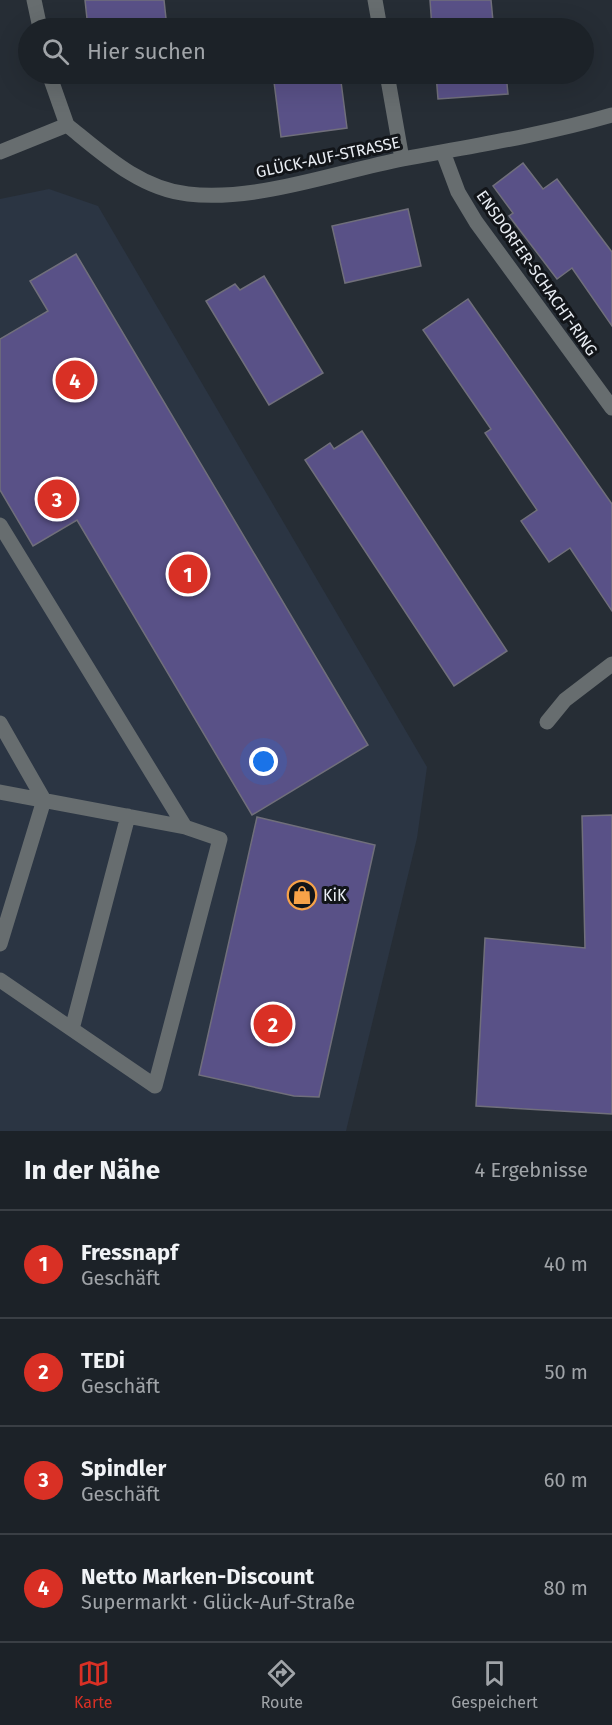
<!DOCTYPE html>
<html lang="de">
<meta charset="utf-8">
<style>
body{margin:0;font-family:"Fira Sans",sans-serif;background:#292f34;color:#f1f3f6}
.you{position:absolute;left:264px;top:762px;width:21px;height:21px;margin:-15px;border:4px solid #fff;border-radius:50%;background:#1a73e8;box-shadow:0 0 0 9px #1a73e833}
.badge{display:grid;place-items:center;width:39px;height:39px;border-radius:50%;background:#d93025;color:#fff;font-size:20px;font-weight:700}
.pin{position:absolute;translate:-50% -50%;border:3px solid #fff;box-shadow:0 2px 6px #0006}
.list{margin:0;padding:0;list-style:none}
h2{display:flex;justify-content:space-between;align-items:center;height:78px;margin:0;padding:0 24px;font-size:26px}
h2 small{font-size:20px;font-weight:400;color:#a0a4a8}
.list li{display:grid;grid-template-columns:39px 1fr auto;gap:18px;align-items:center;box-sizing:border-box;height:108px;padding:0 24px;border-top:2px solid #3a3f45}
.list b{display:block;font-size:22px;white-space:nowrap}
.list p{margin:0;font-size:20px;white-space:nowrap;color:#a0a4a8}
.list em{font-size:20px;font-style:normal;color:#a0a4a8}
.icon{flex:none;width:33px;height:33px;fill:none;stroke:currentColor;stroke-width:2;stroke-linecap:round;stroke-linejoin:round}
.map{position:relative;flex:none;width:612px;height:1131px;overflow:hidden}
.search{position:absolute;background:#1c2228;box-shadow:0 6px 24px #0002;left:18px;right:18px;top:18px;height:66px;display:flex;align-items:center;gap:15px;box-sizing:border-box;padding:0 21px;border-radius:33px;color:#a0a4a8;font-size:22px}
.sheet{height:510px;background:#1c2228}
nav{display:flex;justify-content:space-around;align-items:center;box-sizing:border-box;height:84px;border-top:2px solid #3a3f45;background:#1c2228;font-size:16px;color:#a0a4a8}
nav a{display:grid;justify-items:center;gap:3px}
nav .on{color:#d93025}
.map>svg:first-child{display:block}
</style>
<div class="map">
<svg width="612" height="1131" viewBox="0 0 612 1131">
<rect width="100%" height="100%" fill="#262d35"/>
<path fill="#2b3543" d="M 49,189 L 98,206 L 427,767 L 417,838 L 346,1131 L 0,1131 L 0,199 Z"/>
<path fill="#595187" stroke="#706f7b" stroke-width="1.5" d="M 85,0 L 164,0 L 167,28 L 88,28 Z
M 430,0 L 491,0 L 493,21 L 502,21 L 503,28 L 432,28 Z
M 273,74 L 340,74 L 347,128 L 281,137 Z
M 436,74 L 506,74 L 508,94 L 438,99 Z
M 523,163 L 543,189 L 557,179 L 612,252 L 612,326 L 572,268 L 557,279 L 509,216 L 513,213 L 493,186 Z
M 408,209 L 421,266 L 345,283 L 332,226 Z
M 76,254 L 368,745 L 252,815 L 77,520 L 33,546 L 0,490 L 0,339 L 48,311 L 30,281 Z
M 264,276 L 323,373 L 269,405 L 206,301 L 235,284 L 240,290 Z
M 468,299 L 612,504 L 612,611 L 570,548 L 549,562 L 521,521 L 537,510 L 485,433 L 491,429 L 423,330 Z
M 362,431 L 507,651 L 454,686 L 305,460 L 330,443 L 334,449 Z
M 612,815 L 612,1114 L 476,1106 L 485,938 L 585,948 L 582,816 Z
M 257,817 L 375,845 L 319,1097 L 294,1096 L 199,1075 Z"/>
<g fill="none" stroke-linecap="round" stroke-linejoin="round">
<path stroke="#676d6f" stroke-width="15" d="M 0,525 L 185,827 L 220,839 L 155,1086 L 0,980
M 0,723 L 44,800 L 0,944
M 0,792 L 185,827
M 72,1029 L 128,816"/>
<path stroke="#676d6f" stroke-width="15" d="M 34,0 L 40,28
M 375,0 L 380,28
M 49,74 L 67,125
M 387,74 L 402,159
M 67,125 C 103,154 140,189 188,194 C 256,202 336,172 403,159 C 473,146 543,135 612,115
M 0,152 L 67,125
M 443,152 L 458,192 L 476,222 L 612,408
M 547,722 L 565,700 L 612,664"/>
</g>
<defs>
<g id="shop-ring" transform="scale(1.5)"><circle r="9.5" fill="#121519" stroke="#f7a248" stroke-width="1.5"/><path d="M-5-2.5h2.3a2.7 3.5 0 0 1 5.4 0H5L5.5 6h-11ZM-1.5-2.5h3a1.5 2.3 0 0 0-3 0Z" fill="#f7a248"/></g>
</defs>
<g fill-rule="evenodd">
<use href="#shop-ring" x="302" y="895"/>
</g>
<g text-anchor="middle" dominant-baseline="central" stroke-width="6" stroke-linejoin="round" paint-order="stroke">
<g font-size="16" fill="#e9edf3" stroke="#121519">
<text transform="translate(328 157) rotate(-12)">GLÜCK-AUF-STRASSE</text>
<text transform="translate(537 273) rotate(55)">ENSDORFER-SCHACHT-RING</text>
</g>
<g font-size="16" fill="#e9edf3" stroke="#121519" text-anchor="start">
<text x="323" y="895">KiK</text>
</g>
</g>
</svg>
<div class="you"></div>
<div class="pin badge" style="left:188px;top:574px">1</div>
<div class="pin badge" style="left:273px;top:1024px">2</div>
<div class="pin badge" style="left:57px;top:499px">3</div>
<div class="pin badge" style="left:75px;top:380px">4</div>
<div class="search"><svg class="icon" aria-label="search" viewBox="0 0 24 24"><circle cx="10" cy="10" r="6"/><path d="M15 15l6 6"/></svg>Hier suchen</div>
</div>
<section class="sheet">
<h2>In der Nähe<small>4 Ergebnisse</small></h2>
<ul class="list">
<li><span class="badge">1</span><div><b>Fressnapf</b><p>Geschäft</p></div><em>40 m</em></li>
<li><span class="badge">2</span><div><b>TEDi</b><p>Geschäft</p></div><em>50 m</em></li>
<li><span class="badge">3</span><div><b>Spindler</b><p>Geschäft</p></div><em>60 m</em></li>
<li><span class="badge">4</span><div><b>Netto Marken-Discount</b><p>Supermarkt · Glück-Auf-Straße</p></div><em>80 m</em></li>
</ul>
</section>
<nav>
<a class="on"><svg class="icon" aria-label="map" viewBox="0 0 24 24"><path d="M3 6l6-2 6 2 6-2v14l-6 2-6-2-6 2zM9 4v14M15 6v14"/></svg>Karte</a>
<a><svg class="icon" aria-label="directions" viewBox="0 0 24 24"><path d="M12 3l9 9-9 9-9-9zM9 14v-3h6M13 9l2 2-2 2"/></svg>Route</a>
<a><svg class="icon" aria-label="saved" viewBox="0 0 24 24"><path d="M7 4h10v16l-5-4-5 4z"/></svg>Gespeichert</a>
</nav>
